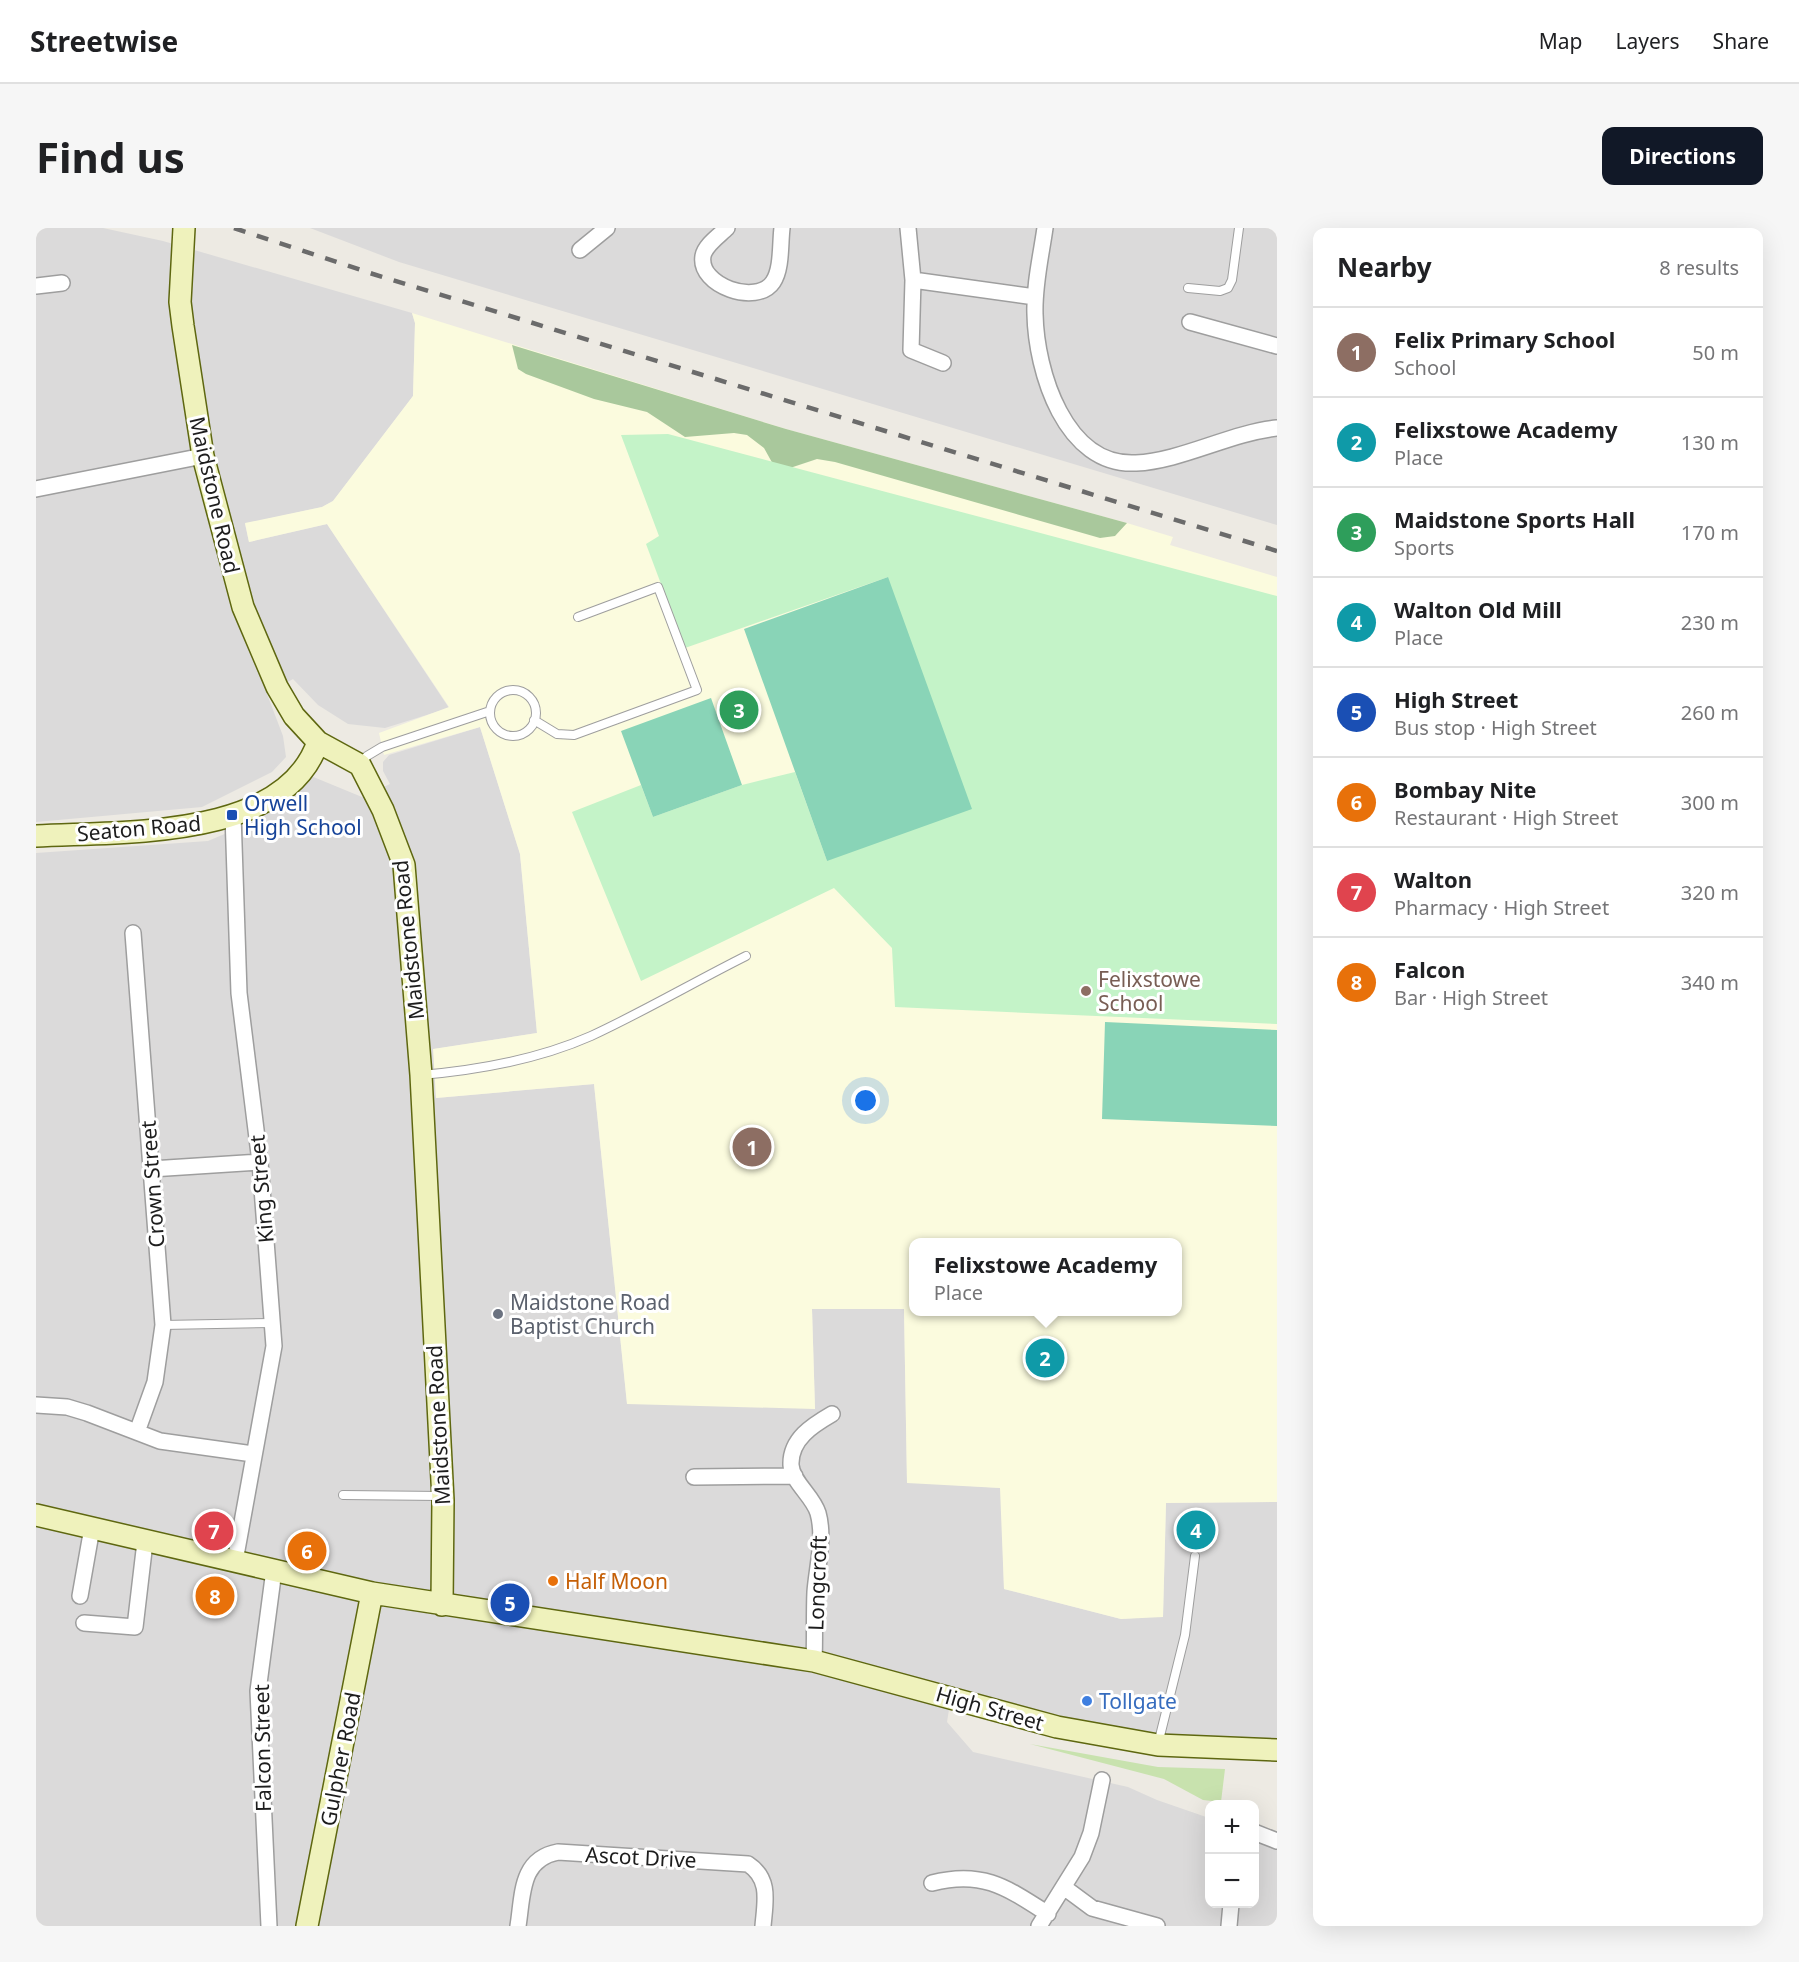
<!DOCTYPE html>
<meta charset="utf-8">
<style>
body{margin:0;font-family:"Noto Sans",sans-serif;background:#f6f6f6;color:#202124}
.controls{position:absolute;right:18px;bottom:18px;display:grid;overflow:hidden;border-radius:12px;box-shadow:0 6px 24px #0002}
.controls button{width:54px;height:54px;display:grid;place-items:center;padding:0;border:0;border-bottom:2px solid #e0e0e0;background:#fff;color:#202124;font:30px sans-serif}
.you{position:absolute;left:830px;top:873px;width:21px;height:21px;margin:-15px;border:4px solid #fff;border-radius:50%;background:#1a73e8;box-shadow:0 0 0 9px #1a73e833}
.badge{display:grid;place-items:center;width:39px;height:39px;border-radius:50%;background:#111827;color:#fff;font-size:20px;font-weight:700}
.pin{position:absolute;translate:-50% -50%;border:3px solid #fff;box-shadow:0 2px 6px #0006}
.popup{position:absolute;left:873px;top:1010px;width:273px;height:78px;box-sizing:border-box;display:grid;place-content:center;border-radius:12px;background:#fff;filter:drop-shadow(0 2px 4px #0005);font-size:20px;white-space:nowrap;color:#757577}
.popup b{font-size:22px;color:#202124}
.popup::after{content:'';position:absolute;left:50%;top:100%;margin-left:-12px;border:12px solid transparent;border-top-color:#fff}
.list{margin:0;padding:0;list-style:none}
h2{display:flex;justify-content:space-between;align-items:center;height:78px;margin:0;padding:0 24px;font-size:26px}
h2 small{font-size:20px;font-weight:400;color:#757577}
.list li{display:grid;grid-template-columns:39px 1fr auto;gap:18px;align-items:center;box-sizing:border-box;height:90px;padding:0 24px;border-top:2px solid #e0e0e0}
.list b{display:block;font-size:22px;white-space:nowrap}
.list p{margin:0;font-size:20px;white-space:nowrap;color:#757577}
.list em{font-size:20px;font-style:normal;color:#757577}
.map{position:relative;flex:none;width:1241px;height:1698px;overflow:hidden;border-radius:12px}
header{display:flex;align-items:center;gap:36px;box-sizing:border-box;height:84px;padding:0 30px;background:#fff;border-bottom:2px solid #e0e0e0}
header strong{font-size:28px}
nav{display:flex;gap:33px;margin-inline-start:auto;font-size:21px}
.intro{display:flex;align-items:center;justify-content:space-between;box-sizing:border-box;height:144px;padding:0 36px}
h1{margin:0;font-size:42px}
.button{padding:15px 27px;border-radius:12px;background:#111827;color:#fff;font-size:21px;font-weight:700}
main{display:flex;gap:36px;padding:0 36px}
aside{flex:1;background:#fff;border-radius:12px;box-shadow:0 6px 24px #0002}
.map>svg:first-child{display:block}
</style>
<header>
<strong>Streetwise</strong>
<nav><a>Map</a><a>Layers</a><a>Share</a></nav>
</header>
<div class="intro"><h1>Find us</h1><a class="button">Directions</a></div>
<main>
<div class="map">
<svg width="1241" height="1698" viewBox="0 0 1241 1698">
<rect width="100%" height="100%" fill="#edeae3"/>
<path fill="#dbdada" d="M 0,0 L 67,0 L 127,13 L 376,85 L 379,95 L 377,168 L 297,273 L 286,279 L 209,296 L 213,314 L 291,296 L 413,480 L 349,500 L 312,496 L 282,477 L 257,451 L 231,466 L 247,508 L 250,529 L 236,544 L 166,579 L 0,594 Z
M 274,0 L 1241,0 L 1241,297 L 363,34 Z
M 444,499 L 484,626 L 501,805 L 398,821 L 400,870 L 558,856 L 591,1175 L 779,1180 L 776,1081 L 868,1081 L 871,1254 L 965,1260 L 968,1361 L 1085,1391 L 1127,1388 L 1130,1275 L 1241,1274 L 1241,1522 L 1122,1517 L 915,1469 L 911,1494 L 937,1524 L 1092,1559 L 1121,1572 L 1173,1590 L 1174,1676 L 1218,1676 L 1219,1604 L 1241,1613 L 1241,1698 L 0,1698 L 0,625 L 172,613 L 210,597 L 239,580 L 275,548 L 326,569 L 354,556 L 347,543 L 347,534 L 353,527 Z"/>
<path fill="#fbfbde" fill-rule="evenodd" d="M 376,85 L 750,201 L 1091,295 L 1137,309 L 1134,317 L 1241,349 L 1241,1274 L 1130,1275 L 1127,1389 L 1085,1391 L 968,1361 L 964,1260 L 871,1255 L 868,1081 L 776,1081 L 779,1181 L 591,1176 L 558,856 L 400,870 L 397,821 L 501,805 L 484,626 L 444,499 L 348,527 L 343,505 L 413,479 L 291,296 L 213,314 L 209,295 L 286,279 L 297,273 L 377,168 L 379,95 ZM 877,1014 L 1141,1014 L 1141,1084 L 877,1084 Z"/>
<path fill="#c8e2ae" d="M 994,1516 L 1122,1539 L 1189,1541 L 1185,1574 L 1167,1572 L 1128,1551 Z"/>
<path fill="#a9c89c" d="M 476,117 L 750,201 L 1091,295 L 1079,308 L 1064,310 L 799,234 L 781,231 L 754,240 L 738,238 L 728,220 L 711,207 L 698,205 L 649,209 L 611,184 L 558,171 L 490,146 L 482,141 Z"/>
<path fill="#c4f3c8" d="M 632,206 L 1241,368 L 1241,796 L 859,779 L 856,720 L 798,660 L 605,753 L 536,584 L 605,557 L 617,589 L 706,557 L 759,544 L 791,633 L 852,349 L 649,420 L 610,316 L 623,308 L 585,207 Z"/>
<path fill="#89d4b7" d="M 852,349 L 936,581 L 791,633 L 708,401 Z
M 675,470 L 706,557 L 617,589 L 585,503 Z
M 1069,794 L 1241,802 L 1241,898 L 1066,891 Z"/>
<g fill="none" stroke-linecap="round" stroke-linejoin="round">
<g stroke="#9e9e9e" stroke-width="10">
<path id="lane" d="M 1152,60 L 1184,63 L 1192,60 L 1196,52 L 1203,0
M454 485a23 23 0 1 1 46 0a23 23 0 1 1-46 0Z
M 498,492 L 521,506 L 538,507 L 661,462 L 622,359 L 542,389
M 324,536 L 331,528 L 346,519 L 454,483
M 385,847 C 443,842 501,832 555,808 C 607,784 658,754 710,728
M 127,1097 L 236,1095
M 307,1267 L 405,1268
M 1122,1516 L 1149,1407 L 1159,1328"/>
</g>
<g stroke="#9e9e9e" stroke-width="18">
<path id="street" d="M 691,0 C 684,7 669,17 667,28 C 662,58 721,78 737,54 C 746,41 744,16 746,0
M 872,0 L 877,52 L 875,122 L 907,135
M 1009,0 C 1005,28 998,57 999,86 C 1000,143 1029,239 1100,235 C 1145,233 1194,205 1241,200
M 544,22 L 571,0
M 877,52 L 999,69
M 0,58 L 26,55
M 1154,94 L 1241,118
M 0,261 L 167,228
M 197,587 L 203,765 L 224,934 L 238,1118 L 199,1333
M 97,705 L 127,1097 L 119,1154 L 101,1204
M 115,941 L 224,934
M 0,1177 L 31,1179 L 51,1185 L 124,1213 L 217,1226
M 658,1249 L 759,1248
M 44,1368 L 56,1300
M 48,1395 L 99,1399 L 109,1314
M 778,1433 C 779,1410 778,1387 779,1364 C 781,1338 789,1310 782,1285 C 777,1268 756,1254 755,1237 C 754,1211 777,1197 796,1186
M 1218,1604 L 1241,1613
M 896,1655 C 946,1642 970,1659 1012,1686
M 1029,1660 L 1056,1680 L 1121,1698
M 233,1698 L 222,1463 L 238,1342
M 482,1698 C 487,1667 484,1631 522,1624 L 712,1636 C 735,1651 729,1674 727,1698
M 1003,1698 L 1046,1629 L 1055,1605 L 1066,1552
M 1193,1698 L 1195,1676"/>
</g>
<g stroke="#5e6710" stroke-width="24">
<path id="secondary" d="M 148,0 L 144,74 L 147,98 L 167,228 L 207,379 L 241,459 L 258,488 L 282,514 L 324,537 L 347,582 L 368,637 L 385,847 L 407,1272 L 406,1377
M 0,608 C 84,603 248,613 282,514
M 0,1287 L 336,1365 L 778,1433 L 1021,1499 L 1122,1517 L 1241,1522
M 271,1698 L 336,1365"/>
</g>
<use href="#lane" stroke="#fff" stroke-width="8"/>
<use href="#street" stroke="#fff" stroke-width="15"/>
<use href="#secondary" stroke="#eff2bc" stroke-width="21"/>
<path stroke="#6b6b6b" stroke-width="4.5" stroke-dasharray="12 12" stroke-linecap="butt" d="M 198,0 L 337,46 L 1241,323"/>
</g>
<rect fill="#1a4fb4" stroke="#fff" stroke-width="2" x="190" y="581" width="12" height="12" rx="3"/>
<circle fill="#8d6e63" stroke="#fff" stroke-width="2" cx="1050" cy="763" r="6"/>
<circle fill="#6b7280" stroke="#fff" stroke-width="2" cx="462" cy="1086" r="6"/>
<circle fill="#e8710a" stroke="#fff" stroke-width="2" cx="517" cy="1353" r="6"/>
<circle fill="#3f7fe0" stroke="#fff" stroke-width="2" cx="1051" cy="1473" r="6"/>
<g text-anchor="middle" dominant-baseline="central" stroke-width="6" stroke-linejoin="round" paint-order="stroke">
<g font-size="21" fill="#1d1d1d" stroke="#fff">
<text transform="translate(179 267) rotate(77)">Maidstone Road</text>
<text transform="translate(103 600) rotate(-5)">Seaton Road</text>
<text transform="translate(372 712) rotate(-96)">Maidstone Road</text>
<text transform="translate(116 956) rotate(-94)">Crown Street</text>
<text transform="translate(225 961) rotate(-95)">King Street</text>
<text transform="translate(402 1197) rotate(-93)">Maidstone Road</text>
<text transform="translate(781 1355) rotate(-88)">Longcroft</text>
<text transform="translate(954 1480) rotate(16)">High Street</text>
<text transform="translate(226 1520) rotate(-91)">Falcon Street</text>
<text transform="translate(304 1531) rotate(-79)">Gulpher Road</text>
<text transform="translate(605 1629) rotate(3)">Ascot Drive</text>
</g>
<g font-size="21" fill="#164399" stroke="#fff" text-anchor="start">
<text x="208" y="575">Orwell<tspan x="208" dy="24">High School</tspan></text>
</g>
<g font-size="21" fill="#785e54" stroke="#fff" text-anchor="start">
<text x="1062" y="751">Felixstowe<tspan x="1062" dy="24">School</tspan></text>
</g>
<g font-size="21" fill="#5b616d" stroke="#fff" text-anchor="start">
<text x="474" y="1074">Maidstone Road<tspan x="474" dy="24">Baptist Church</tspan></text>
</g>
<g font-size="21" fill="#c56008" stroke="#fff" text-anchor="start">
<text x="529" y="1353">Half Moon</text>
</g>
<g font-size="21" fill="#366cbe" stroke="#fff" text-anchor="start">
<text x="1063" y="1473">Tollgate</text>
</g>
</g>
</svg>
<div class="controls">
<button>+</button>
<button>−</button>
</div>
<div class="you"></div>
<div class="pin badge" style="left:716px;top:919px;background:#8d6e63">1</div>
<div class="pin badge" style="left:1009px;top:1130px;background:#0f9aa8">2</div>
<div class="popup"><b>Felixstowe Academy</b>Place</div>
<div class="pin badge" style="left:703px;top:482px;background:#2e9e5b">3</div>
<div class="pin badge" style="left:1160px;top:1302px;background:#0f9aa8">4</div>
<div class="pin badge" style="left:474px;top:1375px;background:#1a4fb4">5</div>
<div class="pin badge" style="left:271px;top:1323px;background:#e8710a">6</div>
<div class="pin badge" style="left:178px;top:1303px;background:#e0444e">7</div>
<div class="pin badge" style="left:179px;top:1368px;background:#e8710a">8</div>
</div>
<aside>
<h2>Nearby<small>8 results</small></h2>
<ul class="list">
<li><span class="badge" style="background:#8d6e63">1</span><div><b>Felix Primary School</b><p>School</p></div><em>50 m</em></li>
<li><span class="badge" style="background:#0f9aa8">2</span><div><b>Felixstowe Academy</b><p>Place</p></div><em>130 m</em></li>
<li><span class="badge" style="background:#2e9e5b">3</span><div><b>Maidstone Sports Hall</b><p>Sports</p></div><em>170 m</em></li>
<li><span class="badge" style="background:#0f9aa8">4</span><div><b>Walton Old Mill</b><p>Place</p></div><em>230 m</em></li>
<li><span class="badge" style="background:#1a4fb4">5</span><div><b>High Street</b><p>Bus stop · High Street</p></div><em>260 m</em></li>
<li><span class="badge" style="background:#e8710a">6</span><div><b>Bombay Nite</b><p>Restaurant · High Street</p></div><em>300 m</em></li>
<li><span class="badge" style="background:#e0444e">7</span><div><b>Walton</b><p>Pharmacy · High Street</p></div><em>320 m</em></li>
<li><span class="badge" style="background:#e8710a">8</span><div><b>Falcon</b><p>Bar · High Street</p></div><em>340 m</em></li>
</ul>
</aside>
</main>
